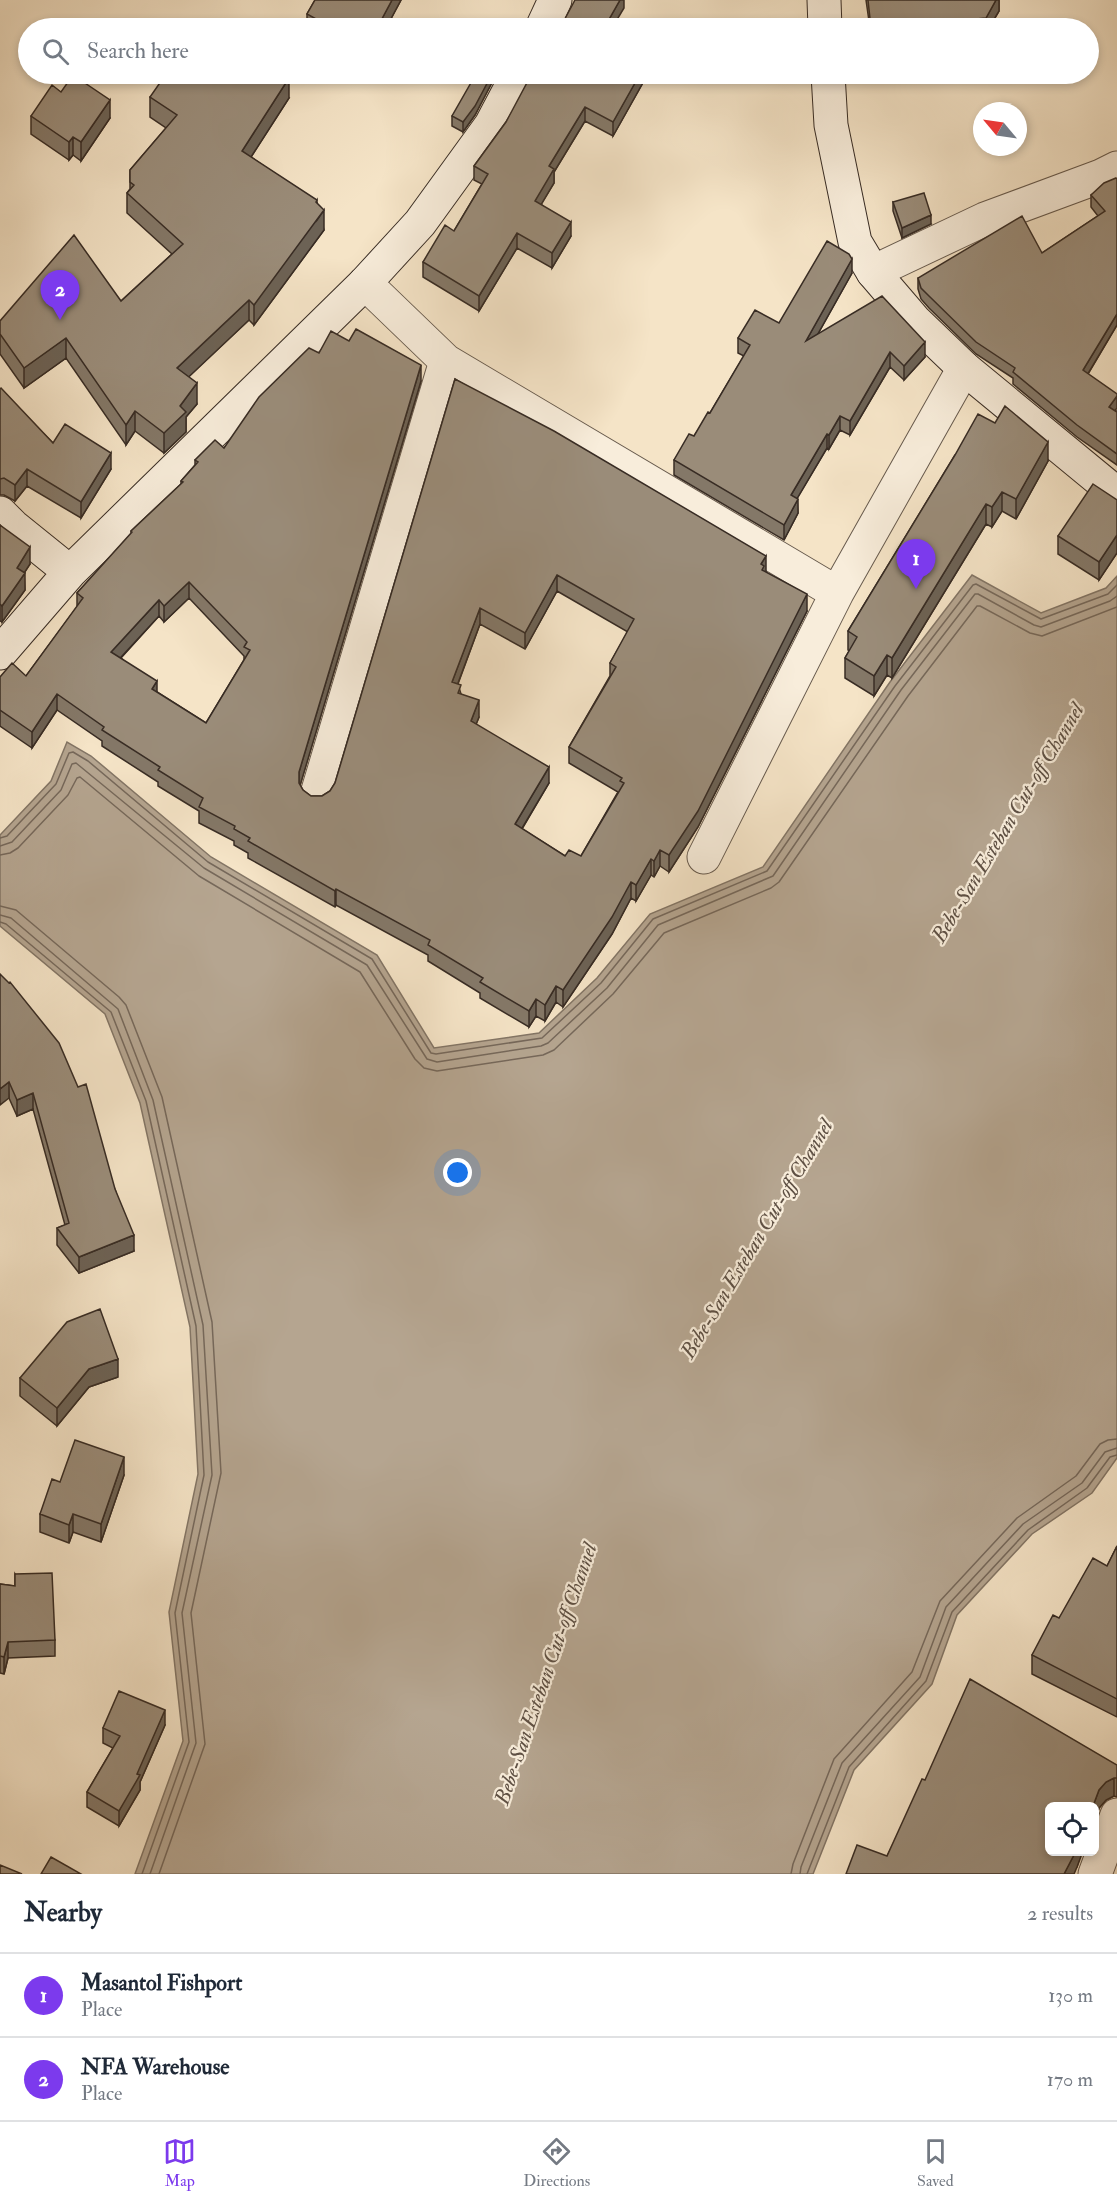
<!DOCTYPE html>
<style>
body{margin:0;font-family:"IM FELL Double Pica",serif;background:#f6f6f7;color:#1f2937}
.controls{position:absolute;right:18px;bottom:18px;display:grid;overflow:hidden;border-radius:9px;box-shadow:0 3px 9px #0003}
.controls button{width:54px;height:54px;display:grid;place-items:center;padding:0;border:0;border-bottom:2px solid #e0e1e3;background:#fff;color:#1f2937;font:30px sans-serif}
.compass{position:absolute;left:973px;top:102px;width:54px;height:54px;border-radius:50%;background:#fff;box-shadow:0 3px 9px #0003;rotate:299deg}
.you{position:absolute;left:458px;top:1173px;width:21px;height:21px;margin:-15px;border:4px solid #fff;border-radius:50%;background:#1a73e8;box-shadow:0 0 0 9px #1a73e833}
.badge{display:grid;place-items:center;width:39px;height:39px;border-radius:50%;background:#7c3aed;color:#fff;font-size:20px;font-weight:700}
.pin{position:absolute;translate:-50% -50px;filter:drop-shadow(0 2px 3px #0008)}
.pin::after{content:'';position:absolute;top:32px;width:21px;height:18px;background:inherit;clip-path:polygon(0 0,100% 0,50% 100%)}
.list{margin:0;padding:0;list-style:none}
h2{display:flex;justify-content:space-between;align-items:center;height:78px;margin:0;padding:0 24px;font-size:26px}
h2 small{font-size:20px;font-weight:400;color:#747a83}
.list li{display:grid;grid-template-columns:39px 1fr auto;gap:18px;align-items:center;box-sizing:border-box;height:84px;padding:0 24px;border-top:2px solid #e0e1e3}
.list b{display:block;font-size:22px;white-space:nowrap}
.list p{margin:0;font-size:20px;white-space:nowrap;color:#747a83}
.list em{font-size:20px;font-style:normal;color:#747a83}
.icon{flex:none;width:33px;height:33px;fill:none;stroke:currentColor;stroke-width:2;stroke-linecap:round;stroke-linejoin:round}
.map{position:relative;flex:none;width:1117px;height:1874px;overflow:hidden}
.search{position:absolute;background:#fff;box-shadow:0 3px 9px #0003;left:18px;right:18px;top:18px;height:66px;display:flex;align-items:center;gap:15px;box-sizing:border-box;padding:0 21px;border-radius:33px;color:#747a83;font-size:22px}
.sheet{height:246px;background:#fff}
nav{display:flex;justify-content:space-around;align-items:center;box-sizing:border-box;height:84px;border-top:2px solid #e0e1e3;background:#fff;font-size:16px;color:#747a83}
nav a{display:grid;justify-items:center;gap:3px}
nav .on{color:#7c3aed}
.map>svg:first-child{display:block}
</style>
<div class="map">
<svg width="1117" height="1874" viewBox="0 0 1117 1874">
<rect width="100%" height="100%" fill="#f5e4c7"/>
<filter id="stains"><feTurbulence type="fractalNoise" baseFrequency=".00333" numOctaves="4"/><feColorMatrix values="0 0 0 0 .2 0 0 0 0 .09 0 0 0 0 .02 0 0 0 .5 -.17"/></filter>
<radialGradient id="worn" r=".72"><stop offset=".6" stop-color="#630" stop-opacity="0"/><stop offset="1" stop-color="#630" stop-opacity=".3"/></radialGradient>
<path fill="#b5a590" stroke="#837565" stroke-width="1.5" d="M 972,575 L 1041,613 L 1106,588 L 1117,576 L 1117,1458 L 1092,1493 L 1032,1534 L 957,1615 L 932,1684 L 854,1770 L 813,1874 L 135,1874 L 183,1741 L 169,1612 L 198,1474 L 190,1327 L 140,1103 L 105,1014 L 0,926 L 0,835 L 51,781 L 67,742 L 91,756 L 211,857 L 377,955 L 434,1048 L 539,1033 L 597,978 L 650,914 L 763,867 L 890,682 Z"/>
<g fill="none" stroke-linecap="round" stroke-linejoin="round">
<path stroke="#76685a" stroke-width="1.5" d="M 0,838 L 7,836 L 56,784 L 69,753 L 73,752 L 88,761 L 208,862 L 372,959 L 431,1053 L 436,1054 L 542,1038 L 601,983 L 653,919 L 767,871 L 895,686 L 973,585 L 976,584 L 1041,619 L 1108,594 L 1117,585
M 0,846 L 12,842 L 61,790 L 72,764 L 76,763 L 204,868 L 367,965 L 427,1059 L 437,1062 L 541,1046 L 548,1043 L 607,988 L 658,925 L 773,876 L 901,690 L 975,594 L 978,594 L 1034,625 L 1041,627 L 1110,601 L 1117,596
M 0,855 L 10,853 L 18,848 L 68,795 L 77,778 L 80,777 L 199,876 L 360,972 L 415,1059 L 424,1068 L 437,1071 L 543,1055 L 554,1050 L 613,994 L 664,933 L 771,888 L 779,882 L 908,696 L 977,606 L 980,606 L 1030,633 L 1042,636 L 1117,607
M 0,906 L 16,910 L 119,997 L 126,1005 L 162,1097 L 212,1322 L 221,1473 L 191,1613 L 205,1744 L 159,1874
M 0,915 L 11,918 L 118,1009 L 153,1100 L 203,1325 L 212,1475 L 182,1613 L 196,1743 L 150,1874
M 0,922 L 6,924 L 111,1012 L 146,1101 L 196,1326 L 204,1475 L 175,1613 L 189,1742 L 142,1874
M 791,1874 L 793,1864 L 834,1759 L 912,1672 L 940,1601 L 1017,1518 L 1076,1476 L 1100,1444 L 1108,1440 L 1117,1439
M 800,1874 L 801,1867 L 842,1763 L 920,1677 L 946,1607 L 1023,1524 L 1082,1483 L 1105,1452 L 1117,1448
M 807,1874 L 849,1767 L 926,1681 L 952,1612 L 1028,1530 L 1087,1488 L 1110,1457 L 1117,1455"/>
<g stroke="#675a4d" stroke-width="35">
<path id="street" d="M 873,272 L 985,219 L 1101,176 L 1117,168
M 365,283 L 446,361 L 837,593 L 964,368
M 317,794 L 446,361
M 704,857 L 837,593
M 1095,1874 L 1117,1815"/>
</g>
<g stroke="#382c24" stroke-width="35">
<path id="secondary" d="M 824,0 L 825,28
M 542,28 L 555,0
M 828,74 L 831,125 L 855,242 L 873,272 L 915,321 L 964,368 L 1117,494
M 0,513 L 13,526 L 70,572
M 0,653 L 70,572 L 365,283 L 420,223 L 491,125 L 518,74"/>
</g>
<use href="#street" stroke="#f8eddb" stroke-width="33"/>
<use href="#secondary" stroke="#f8eddb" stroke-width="33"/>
</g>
<path fill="#847868" stroke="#382c24" stroke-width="1.5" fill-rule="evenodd" d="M 315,0 L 401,0 L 386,28 L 307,28 L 307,14 Z
M 866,0 L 999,0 L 999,11 L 989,28 L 870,28 Z
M 496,74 L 475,115 L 463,132 L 452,126 L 452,116 Z
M 645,74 L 645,79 L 613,136 L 585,121 L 554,172 L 554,183 L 541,204 L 571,236 L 552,268 L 517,248 L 479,311 L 423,277 L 423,262 L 454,231 L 482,184 L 474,180 L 474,166 L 506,122 L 532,80 Z
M 61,92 L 110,118 L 81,161 L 73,155 L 69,160 L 31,134 L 31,116 Z
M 150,97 L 289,98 L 251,157 L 317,203 L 324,230 L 254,325 L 249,320 L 188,377 L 197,404 L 186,417 L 186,432 L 164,453 L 135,431 L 126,445 L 66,358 L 24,388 L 0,354 L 0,321 L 121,301 L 172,254 L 127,213 L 127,193 L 130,189 L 130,170 L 166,128 L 150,117 Z
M 1117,179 L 1117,325 L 1088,374 L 1117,412 L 1117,465 L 1077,437 L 1013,384 L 1013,378 L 976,354 L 929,308 L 921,299 L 918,289 L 918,278 L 1042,253 L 1098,216 L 1091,207 L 1091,195 Z
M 893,202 L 931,224 L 902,238 L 893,211 Z
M 852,273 L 818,334 L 925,357 L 904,380 L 890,367 L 850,435 L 840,430 L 829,449 L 827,448 L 797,498 L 798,513 L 784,540 L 674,475 L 674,460 L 694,436 L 710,413 L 744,356 L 738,353 L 738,338 L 779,323 Z
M 319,353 L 421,381 L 300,785 L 303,790 L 311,796 L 322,796 L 330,791 L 335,783 L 455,379 L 766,572 L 807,611 L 698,827 L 669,872 L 660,866 L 654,877 L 651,875 L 636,901 L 631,898 L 612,934 L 563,1007 L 556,1002 L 545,1021 L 536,1016 L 529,1027 L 480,998 L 480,993 L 428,961 L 428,955 L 336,905 L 335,907 L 248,858 L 248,853 L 234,845 L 234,841 L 199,823 L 199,811 L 158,786 L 158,782 L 102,746 L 102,741 L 57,710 L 32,748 L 0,726 L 0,677 L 26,676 L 77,607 L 77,593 L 131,534 L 131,531 L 181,484 L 181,481 L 195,465 L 195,460 L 224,448 ZM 557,591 L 628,632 L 610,663 L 610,676 L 569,747 L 569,763 L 618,792 L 581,856 L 565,856 L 522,829 L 549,783 L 476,724 L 479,717 L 461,694 L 458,684 L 480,624 L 525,649 ZM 189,598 L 244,656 L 244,660 L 206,723 L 157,692 L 121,658 L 159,616 L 164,622 Z
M 0,389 L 53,443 L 111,469 L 81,518 L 27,486 L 15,501 L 4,495 L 0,495 Z
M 955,455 L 1048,461 L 1016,519 L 1002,511 L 992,527 L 986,524 L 892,678 L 887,675 L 874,696 L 845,678 L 845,658 L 849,651 L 848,650 L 848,631 Z
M 1117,500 L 1117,553 L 1099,580 L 1058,554 L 1058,536 Z
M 0,525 L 30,564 L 24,573 L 25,590 L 2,622 L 0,621 Z
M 0,974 L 115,1189 L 134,1251 L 79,1273 L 57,1245 L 57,1228 L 65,1225 L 33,1109 L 17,1116 L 9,1098 Z
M 118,1377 L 89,1387 L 57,1426 L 20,1396 L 20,1378 Z
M 124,1475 L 101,1542 L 73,1532 L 69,1543 L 40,1532 L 40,1514 L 60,1482 Z
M 1117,1546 L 1117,1717 L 1032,1674 L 1032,1655 L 1059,1618 L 1107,1566 Z
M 15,1574 L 55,1640 L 55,1656 L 8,1658 L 4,1674 L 0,1673 L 0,1584 L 15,1586 Z
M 165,1725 L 140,1782 L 140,1790 L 119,1826 L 87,1807 L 87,1792 L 113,1748 L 103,1743 L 103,1728 Z
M 1117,1765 L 1117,1797 L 1114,1796 L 1106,1800 L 1099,1808 L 1095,1822 L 1095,1806 L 1077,1867 L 887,1856 L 925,1780 Z"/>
<path fill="#6c6255" stroke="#382c24" stroke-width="1.5" d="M 392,0 L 401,0 L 386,28 L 377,28 Z
M 620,0 L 624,0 L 624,8 L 612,28 L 607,23 Z
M 996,0 L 999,0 L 999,11 L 989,28 L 986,28 L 986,18 Z
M 492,74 L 496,74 L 496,75 L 475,115 L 463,132 L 463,122 Z
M 640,74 L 645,74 L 645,79 L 613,136 L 613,122 Z
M 289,78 L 289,98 L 242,171 L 242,151 Z
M 110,100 L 110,118 L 81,161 L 81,142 Z
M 585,107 L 585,121 L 554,172 L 554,183 L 535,215 L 535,201 L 549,166 Z
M 73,137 L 73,155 L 69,160 L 69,142 Z
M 317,200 L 317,220 L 324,210 L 324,230 L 254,325 L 254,305 Z
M 931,215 L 931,224 L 902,238 L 902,228 Z
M 571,222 L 571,236 L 552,268 L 552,253 Z
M 517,233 L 517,248 L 479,311 L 479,296 Z
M 852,259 L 852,273 L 806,355 L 806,341 Z
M 249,300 L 249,320 L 177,388 L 177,368 Z
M 1117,314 L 1117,325 L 1083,382 L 1083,370 Z
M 66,338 L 66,358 L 24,388 L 24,368 Z
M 925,342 L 925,357 L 904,380 L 904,366 Z
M 890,352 L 890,367 L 850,435 L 850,421 Z
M 421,365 L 421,381 L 299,789 L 299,772 Z
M 197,383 L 197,404 L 186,417 L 186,432 L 164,453 L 164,433 L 180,406 Z
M 1117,396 L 1117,408 L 1109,418 L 1109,407 Z
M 135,411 L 135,431 L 126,445 L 126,425 Z
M 840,416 L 840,430 L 829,449 L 829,435 Z
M 827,434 L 827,448 L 791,509 L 791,495 Z
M 1048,442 L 1048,461 L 1016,519 L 1016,499 Z
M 111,453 L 111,469 L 81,518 L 81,502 Z
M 27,469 L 27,486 L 15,501 L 15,485 Z
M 1002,492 L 1002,511 L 992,527 L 992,507 Z
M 798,499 L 798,513 L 784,540 L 784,525 Z
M 986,504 L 986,524 L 892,678 L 892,658 Z
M 1117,535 L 1117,553 L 1099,580 L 1099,562 Z
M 30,547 L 30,564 L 17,584 L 17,568 Z
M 766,556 L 766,573 L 764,582 L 761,564 Z
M 25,573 L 25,590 L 2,622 L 2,606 Z
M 557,575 L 557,591 L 525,649 L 525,633 Z
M 189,582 L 189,598 L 164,622 L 164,606 Z
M 807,594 L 807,611 L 698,827 L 669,872 L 669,855 Z
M 159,600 L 159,616 L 111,668 L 111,652 Z
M 480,608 L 480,624 L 452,699 L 452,682 Z
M 887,655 L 887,675 L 874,696 L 874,676 Z
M 157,681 L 157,697 L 152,689 Z
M 57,694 L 57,710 L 32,748 L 32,732 Z
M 479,700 L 479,717 L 471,737 L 471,721 Z
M 549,767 L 549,783 L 515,840 L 515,824 Z
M 660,850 L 660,866 L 654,877 L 654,861 Z
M 651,859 L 651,875 L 636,901 L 636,885 Z
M 631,882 L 631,898 L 612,934 L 563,1007 L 563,990 Z
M 336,889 L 336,905 L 335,907 L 335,891 Z
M 556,986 L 556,1002 L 545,1021 L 545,1005 Z
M 536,999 L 536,1016 L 529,1027 L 529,1011 Z
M 9,1082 L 9,1098 L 0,1105 L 0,1089 Z
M 33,1093 L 33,1109 L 17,1116 L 17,1100 Z
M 134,1235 L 134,1251 L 79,1273 L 79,1257 Z
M 118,1359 L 118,1377 L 89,1387 L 57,1426 L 57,1408 L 89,1369 Z
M 124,1457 L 124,1475 L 101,1542 L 101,1524 Z
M 73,1514 L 73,1532 L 69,1543 L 69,1525 Z
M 8,1642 L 8,1658 L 4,1674 L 4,1657 Z
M 165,1710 L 165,1725 L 140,1782 L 140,1790 L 119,1826 L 119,1811 Z
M 1114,1778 L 1114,1796 L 1106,1800 L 1099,1808 L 1095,1822 L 1095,1806 L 1093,1806 L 1099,1790 L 1106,1782 Z
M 1076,1851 L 1083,1851 L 1077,1867 L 1074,1874 L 1064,1874 Z"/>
<path fill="#9a8c79" stroke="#382c24" stroke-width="1.5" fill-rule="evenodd" d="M 315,0 L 392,0 L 377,28 L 332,28 L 307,14 Z
M 575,0 L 620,0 L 607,23 L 617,28 L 560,28 Z
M 868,0 L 996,0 L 986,18 L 885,28 L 871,28 Z
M 166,74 L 282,74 L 289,78 L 242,151 L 317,200 L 316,202 L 324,210 L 254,305 L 249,300 L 177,368 L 197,383 L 180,406 L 186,412 L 164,433 L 135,411 L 126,425 L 66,338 L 24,368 L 0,334 L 0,321 L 74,235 L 121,301 L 183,244 L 127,193 L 134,185 L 130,182 L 130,170 L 177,115 L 150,97 Z
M 476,74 L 492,74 L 475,106 L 463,122 L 452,116 Z
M 535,74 L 640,74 L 613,122 L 585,107 L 549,166 L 554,169 L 535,201 L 571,222 L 552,253 L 517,233 L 479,296 L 423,262 L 445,225 L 454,231 L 488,174 L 474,166 L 506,122 L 529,79 L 532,80 Z
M 73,75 L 110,100 L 81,142 L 73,137 L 69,142 L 31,116 L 52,85 L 61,92 Z
M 1116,178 L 1117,179 L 1117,314 L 1083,370 L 1117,394 L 1117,396 L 1109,407 L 1117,412 L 1117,454 L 1077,425 L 1013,372 L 1015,368 L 976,342 L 929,296 L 921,288 L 918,278 L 1022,216 L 1042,253 L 1105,211 L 1091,195 L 1104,183 Z
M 924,193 L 931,215 L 902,228 L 893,202 Z
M 827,241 L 849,254 L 852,259 L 806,341 L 882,296 L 925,342 L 904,366 L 890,352 L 850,421 L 840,416 L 829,435 L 827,434 L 791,495 L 798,499 L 784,525 L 674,460 L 689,434 L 694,436 L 708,412 L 710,413 L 750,345 L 738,338 L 755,310 L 779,323 Z
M 356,329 L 421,365 L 299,772 L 299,783 L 303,790 L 311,796 L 322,796 L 330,791 L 335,783 L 455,379 L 554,431 L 766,556 L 761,564 L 764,566 L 762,570 L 807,594 L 698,811 L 669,855 L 660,850 L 654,861 L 651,859 L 636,885 L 631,882 L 612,917 L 563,990 L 556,986 L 545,1005 L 536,999 L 529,1011 L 480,982 L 483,978 L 428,945 L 430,940 L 336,889 L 335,891 L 248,841 L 250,838 L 234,829 L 235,826 L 199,807 L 203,798 L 158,770 L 160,767 L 102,730 L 104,727 L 57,694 L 32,732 L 0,710 L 0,677 L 12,663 L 26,676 L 83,598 L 77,593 L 132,532 L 131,531 L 183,482 L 181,481 L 198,462 L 195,460 L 215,440 L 224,448 L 259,397 L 309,348 L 319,353 L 331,331 L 349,341 ZM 557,575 L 634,619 L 610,663 L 616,667 L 569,747 L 622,778 L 620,781 L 624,783 L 581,856 L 569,850 L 565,856 L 515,824 L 549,767 L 471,721 L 479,700 L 458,693 L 461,685 L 452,682 L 480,608 L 525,633 ZM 189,582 L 247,642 L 244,647 L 250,650 L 206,723 L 152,689 L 157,681 L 111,652 L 159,600 L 164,606 Z
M 1,388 L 53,443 L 65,424 L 111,453 L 81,502 L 27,469 L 15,485 L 4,478 L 0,479 L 0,389 Z
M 1005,406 L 1048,442 L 1016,499 L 1002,492 L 992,507 L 986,504 L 892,658 L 887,655 L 874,676 L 845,658 L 857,637 L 848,631 L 955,455 L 978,414 L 995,423 Z
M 1093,484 L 1117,500 L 1117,535 L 1099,562 L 1058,536 Z
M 0,525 L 30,547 L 17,568 L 25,573 L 2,606 L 0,604 Z
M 0,974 L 9,983 L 10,982 L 59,1043 L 78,1087 L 86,1084 L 115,1189 L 134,1235 L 79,1257 L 57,1228 L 69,1223 L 33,1093 L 17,1100 L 9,1082 L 0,1089 Z
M 100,1309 L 118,1359 L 89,1369 L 57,1408 L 20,1378 L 67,1322 Z
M 75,1440 L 124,1457 L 101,1524 L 73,1514 L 69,1525 L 40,1514 L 52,1479 L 60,1482 Z
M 1117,1546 L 1117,1699 L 1032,1655 L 1053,1615 L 1059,1618 L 1093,1558 L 1107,1566 Z
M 52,1573 L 55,1640 L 8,1642 L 4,1657 L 0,1656 L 0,1584 L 15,1586 L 15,1574 Z
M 970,1679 L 1117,1765 L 1117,1778 L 1114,1778 L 1106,1782 L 1099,1790 L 1093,1806 L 1050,1806 L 1050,1851 L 1076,1851 L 1064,1874 L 846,1874 L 857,1845 L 887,1856 L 922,1779 L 925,1780 Z
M 119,1691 L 165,1710 L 137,1774 L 140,1775 L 119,1811 L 87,1792 L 120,1736 L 103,1728 Z
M 51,1857 L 81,1874 L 41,1874 Z
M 0,1865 L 22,1874 L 0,1874 Z"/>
<g text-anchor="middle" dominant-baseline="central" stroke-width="4.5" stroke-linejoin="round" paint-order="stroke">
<g font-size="21" font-style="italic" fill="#5e5044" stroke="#f8eddb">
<text transform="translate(1008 823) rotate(-59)">Bebe-San Esteban Cut-off Channel</text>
<text transform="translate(757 1239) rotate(-59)">Bebe-San Esteban Cut-off Channel</text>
<text transform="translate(546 1674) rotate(-71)">Bebe-San Esteban Cut-off Channel</text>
</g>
</g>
<rect width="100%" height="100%" filter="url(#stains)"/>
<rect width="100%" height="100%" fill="url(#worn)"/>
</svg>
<div class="controls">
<button><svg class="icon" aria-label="locate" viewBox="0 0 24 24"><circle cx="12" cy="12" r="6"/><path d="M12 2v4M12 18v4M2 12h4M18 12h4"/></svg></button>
</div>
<svg class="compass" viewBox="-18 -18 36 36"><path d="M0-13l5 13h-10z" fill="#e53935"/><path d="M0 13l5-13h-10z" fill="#747a83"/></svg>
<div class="you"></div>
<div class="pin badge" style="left:916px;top:589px">1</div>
<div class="pin badge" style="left:60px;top:320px">2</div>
<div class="search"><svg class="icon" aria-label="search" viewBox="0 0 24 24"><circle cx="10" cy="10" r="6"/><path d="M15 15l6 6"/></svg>Search here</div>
</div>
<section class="sheet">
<h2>Nearby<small>2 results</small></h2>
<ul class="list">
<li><span class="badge">1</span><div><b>Masantol Fishport</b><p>Place</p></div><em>130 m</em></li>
<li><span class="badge">2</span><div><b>NFA Warehouse</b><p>Place</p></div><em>170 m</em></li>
</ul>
</section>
<nav>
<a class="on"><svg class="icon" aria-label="map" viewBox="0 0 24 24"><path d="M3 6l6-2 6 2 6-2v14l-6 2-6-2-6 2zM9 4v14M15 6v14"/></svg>Map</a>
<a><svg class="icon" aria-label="directions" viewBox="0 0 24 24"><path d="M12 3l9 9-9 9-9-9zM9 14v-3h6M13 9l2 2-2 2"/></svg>Directions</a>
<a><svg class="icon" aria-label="saved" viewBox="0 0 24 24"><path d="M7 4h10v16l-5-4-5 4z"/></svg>Saved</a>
</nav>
